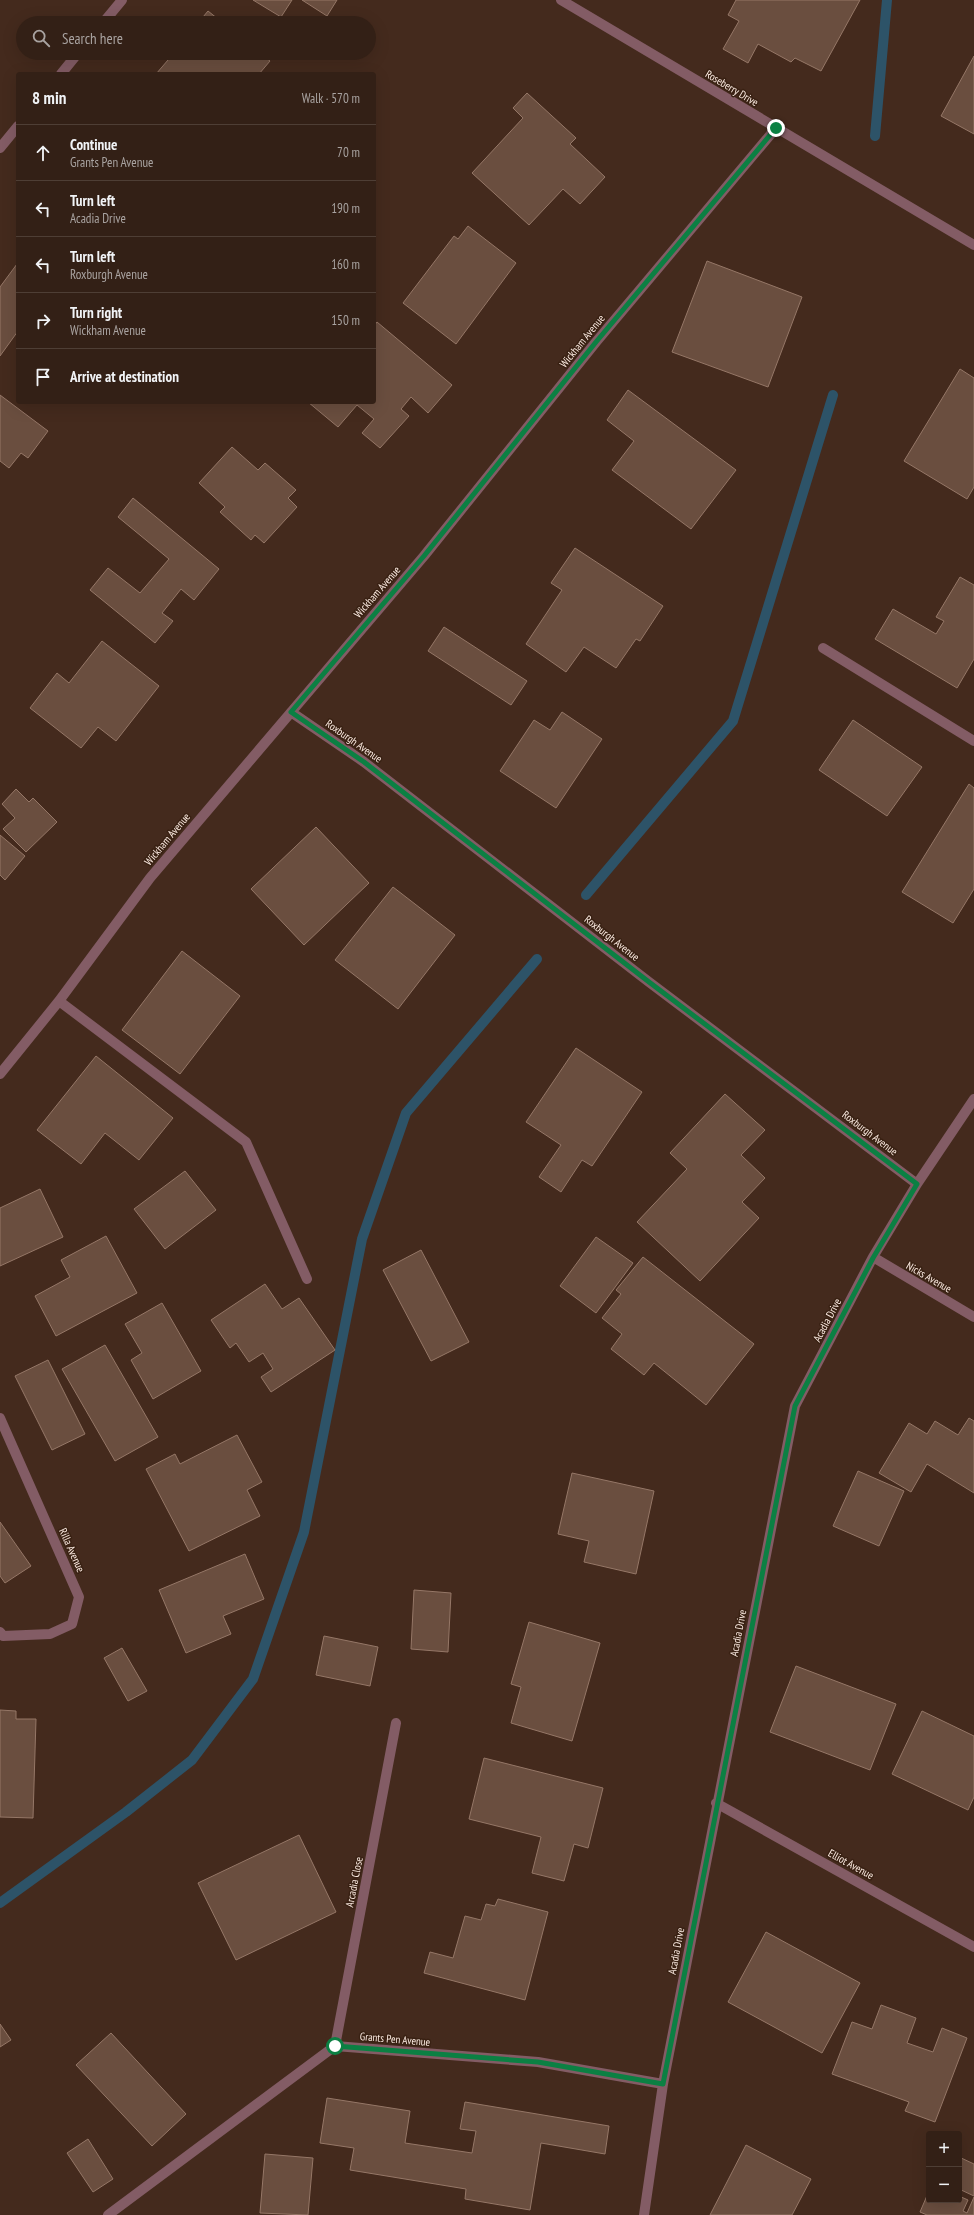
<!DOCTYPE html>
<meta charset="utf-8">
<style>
body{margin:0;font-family:"PT Sans Narrow",sans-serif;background:#3e2d23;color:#f1f3f6}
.controls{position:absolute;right:12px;bottom:12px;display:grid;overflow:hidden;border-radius:4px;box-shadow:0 4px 16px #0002}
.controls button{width:36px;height:36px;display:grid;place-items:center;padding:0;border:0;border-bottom:1px solid #4e3e35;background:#332016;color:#f1f3f6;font:20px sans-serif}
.stop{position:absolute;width:12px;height:12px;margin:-9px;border:3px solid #0b8043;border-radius:50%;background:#fff}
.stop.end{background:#0b8043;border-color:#fff;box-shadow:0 1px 4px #0008}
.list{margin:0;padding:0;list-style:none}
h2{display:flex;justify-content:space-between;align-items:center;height:52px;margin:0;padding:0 16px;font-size:17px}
h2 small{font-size:13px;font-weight:400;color:#a9a3a1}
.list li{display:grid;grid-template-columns:26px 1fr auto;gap:12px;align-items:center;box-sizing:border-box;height:56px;padding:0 16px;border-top:1px solid #4e3e35}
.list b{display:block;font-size:15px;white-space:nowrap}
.list p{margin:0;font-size:13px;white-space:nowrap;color:#a9a3a1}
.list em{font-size:13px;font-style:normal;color:#a9a3a1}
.icon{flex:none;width:22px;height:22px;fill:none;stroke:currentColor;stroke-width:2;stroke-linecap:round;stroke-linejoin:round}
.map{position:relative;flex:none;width:974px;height:2215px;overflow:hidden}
.search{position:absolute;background:#332016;box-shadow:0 4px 16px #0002;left:16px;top:16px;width:360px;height:44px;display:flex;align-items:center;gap:10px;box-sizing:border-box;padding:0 14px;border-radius:22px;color:#a9a3a1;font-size:15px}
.panel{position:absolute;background:#332016;box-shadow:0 4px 16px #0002;left:16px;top:72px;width:360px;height:332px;border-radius:4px}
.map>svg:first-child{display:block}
</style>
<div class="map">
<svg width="974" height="2215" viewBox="0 0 974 2215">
<rect width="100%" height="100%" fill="#442a1d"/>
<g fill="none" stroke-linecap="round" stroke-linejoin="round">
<path stroke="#2d5368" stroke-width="10" d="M 875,136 L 887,0
M 586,895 L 733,721 L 833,395
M 0,1903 L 126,1812 L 192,1760 L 253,1679 L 304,1532 L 362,1239 L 406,1113 L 537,959"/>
</g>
<path fill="#6a4e3f" stroke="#957767" d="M 253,0 L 292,0 L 281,17 Z
M 302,0 L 337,0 L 327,16 Z
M 736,0 L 860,0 L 821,71 L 795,58 L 791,62 L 758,44 L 748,63 L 723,49 L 739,21 L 728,15 Z
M 208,11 L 223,23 L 198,23 Z
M 174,53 L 260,53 L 270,61 L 259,74 L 156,74 Z
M 974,56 L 974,134 L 941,116 Z
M 527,93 L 576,138 L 570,144 L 605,177 L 580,204 L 563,189 L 529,225 L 472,173 L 523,118 L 513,108 Z
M 468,226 L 516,263 L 456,344 L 403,303 L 454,236 L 458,239 Z
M 707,261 L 802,297 L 768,387 L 672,352 Z
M 17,264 L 18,331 L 0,356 L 0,287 Z
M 377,322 L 452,385 L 428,413 L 411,397 L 401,409 L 409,416 L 380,448 L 362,433 L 374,419 L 357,405 L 338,427 L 308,402 L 374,402 L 374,326 Z
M 960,369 L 974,378 L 974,487 L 967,499 L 904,461 Z
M 628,390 L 736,470 L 691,529 L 612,470 L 634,441 L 607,420 Z
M 0,395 L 48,431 L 28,458 L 21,453 L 9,468 L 0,461 Z
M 232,447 L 258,470 L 265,463 L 296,490 L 288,498 L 297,507 L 264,543 L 255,535 L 251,540 L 220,512 L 225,507 L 199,483 Z
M 133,498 L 219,569 L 194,600 L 181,589 L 162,613 L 173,621 L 155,643 L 90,590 L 108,568 L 140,593 L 169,559 L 118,517 Z
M 575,548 L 663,606 L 640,641 L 636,639 L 616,668 L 584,647 L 566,672 L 526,644 L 562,590 L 551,583 Z
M 960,577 L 974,585 L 974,659 L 957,688 L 875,639 L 893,609 L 936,634 L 944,621 L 936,617 Z
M 444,627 L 527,681 L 511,705 L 428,651 Z
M 102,641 L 159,686 L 116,741 L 98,727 L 81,748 L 30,708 L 57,673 L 69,683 Z
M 562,712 L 602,739 L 556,808 L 500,771 L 534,720 L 550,730 Z
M 853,720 L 922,767 L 887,816 L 819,770 Z
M 969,784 L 974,788 L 974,889 L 953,923 L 902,892 Z
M 16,789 L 29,802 L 33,798 L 57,822 L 26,852 L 3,829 L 15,818 L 2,804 Z
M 316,827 L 369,883 L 304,945 L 251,889 Z
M 0,835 L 25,856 L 5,880 L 0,875 Z
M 393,887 L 455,935 L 398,1009 L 335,960 Z
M 182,951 L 240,996 L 180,1074 L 122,1030 Z
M 576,1048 L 642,1092 L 592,1166 L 582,1160 L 561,1192 L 539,1177 L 561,1145 L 526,1122 Z
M 96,1056 L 173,1118 L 139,1160 L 105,1133 L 81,1164 L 37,1130 Z
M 725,1094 L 765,1130 L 741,1155 L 765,1178 L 742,1202 L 759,1218 L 700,1281 L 637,1222 L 687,1169 L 670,1153 Z
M 185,1171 L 216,1210 L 165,1249 L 134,1209 Z
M 40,1189 L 63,1237 L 0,1266 L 0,1208 Z
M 106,1236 L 137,1293 L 56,1336 L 35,1296 L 70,1277 L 61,1260 Z
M 596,1237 L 633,1263 L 596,1313 L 560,1286 Z
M 421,1250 L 469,1342 L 431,1361 L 383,1270 Z
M 643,1257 L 754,1344 L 706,1405 L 654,1363 L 644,1375 L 611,1349 L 622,1334 L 602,1318 L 621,1294 L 616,1290 Z
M 265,1284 L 282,1309 L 299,1298 L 335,1350 L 271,1392 L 261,1377 L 273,1369 L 263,1353 L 249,1362 L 236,1343 L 230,1348 L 211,1320 Z
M 162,1303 L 201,1371 L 153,1399 L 131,1360 L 142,1353 L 125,1324 Z
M 105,1345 L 158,1437 L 115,1461 L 62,1369 Z
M 48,1360 L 85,1434 L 52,1450 L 15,1376 Z
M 969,1418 L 974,1421 L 974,1493 L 927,1464 L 911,1492 L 879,1473 L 909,1423 L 927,1434 L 935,1421 L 958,1435 Z
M 237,1435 L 262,1482 L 247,1490 L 260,1516 L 189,1551 L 146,1469 L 175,1454 L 180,1464 Z
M 858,1471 L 904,1491 L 879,1546 L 833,1526 Z
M 572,1473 L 654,1491 L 636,1574 L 584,1562 L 589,1541 L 558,1534 Z
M 0,1522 L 31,1566 L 5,1583 L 0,1576 Z
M 245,1554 L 264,1599 L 223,1616 L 231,1634 L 186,1653 L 159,1590 Z
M 414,1590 L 451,1593 L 448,1652 L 411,1649 Z
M 529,1622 L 600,1643 L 572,1741 L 511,1723 L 521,1687 L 511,1684 Z
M 324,1636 L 378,1647 L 370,1686 L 316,1675 Z
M 122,1648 L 147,1691 L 128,1701 L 104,1658 Z
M 796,1666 L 896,1704 L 870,1770 L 770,1732 Z
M 0,1710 L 16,1711 L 16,1719 L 36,1719 L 33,1818 L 0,1817 Z
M 922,1711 L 974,1736 L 974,1797 L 968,1810 L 892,1774 Z
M 484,1758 L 603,1788 L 588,1848 L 574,1844 L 564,1881 L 532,1873 L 541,1837 L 469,1819 Z
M 299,1835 L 336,1912 L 236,1960 L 198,1883 Z
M 498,1899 L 548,1912 L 525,2000 L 424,1973 L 430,1952 L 453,1958 L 465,1916 L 481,1920 L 486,1904 L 495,1906 Z
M 766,1932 L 860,1983 L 822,2053 L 728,2002 Z
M 881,2005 L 916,2018 L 907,2043 L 933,2052 L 942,2028 L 967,2038 L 935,2122 L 905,2111 L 909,2102 L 832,2074 L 852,2022 L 872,2029 Z
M 0,2024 L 11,2040 L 0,2047 Z
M 111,2033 L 186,2114 L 152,2146 L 76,2065 Z
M 327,2098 L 410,2111 L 405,2143 L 472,2153 L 476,2131 L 460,2129 L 465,2102 L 609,2126 L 605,2154 L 541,2143 L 530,2210 L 465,2199 L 466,2189 L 350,2170 L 354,2148 L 320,2143 Z
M 88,2139 L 113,2179 L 93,2192 L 67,2153 Z
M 746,2145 L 811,2179 L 792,2215 L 710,2215 Z
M 265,2154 L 313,2158 L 308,2215 L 260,2213 Z
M 959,2157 L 974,2164 L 974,2196 L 959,2189 Z
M 929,2191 L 929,2200 L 959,2200 L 959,2196 L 968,2200 L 963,2211 L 967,2213 L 974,2197 L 974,2215 L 927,2215 L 920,2212 Z"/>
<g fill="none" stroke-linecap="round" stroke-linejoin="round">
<path stroke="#835c65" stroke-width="10" d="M 561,0 L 974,245
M 103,23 L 122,0
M 61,74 L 78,53
M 0,148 L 18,126
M 823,648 L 974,741
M 291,712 L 364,762 L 649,982 L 917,1184
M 59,1001 L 246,1142 L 307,1279
M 0,1074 L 59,1001 L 150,878 L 424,556 L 596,342 L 776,128
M 873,1257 L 974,1317
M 0,1418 L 79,1597 L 72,1624 L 50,1634 L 3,1636 L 0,1632
M 716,1803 L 974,1947
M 335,2046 L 396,1723
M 108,2215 L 335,2046 L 538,2062 L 663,2084
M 644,2215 L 663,2084 L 795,1406 L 873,1257 L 917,1184 L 974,1099"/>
</g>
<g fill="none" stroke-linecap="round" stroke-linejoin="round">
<path stroke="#0b8043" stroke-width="5" d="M 335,2046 L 538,2062 L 663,2084 L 795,1406 L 873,1258 L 917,1184 L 649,982 L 364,762 L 291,712 L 424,556 L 596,342 L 776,128"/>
</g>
<g text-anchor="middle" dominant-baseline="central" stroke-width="3" stroke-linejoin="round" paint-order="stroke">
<g font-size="11" fill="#fcebe2" stroke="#392113">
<text transform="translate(732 88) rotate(31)">Roseberry Drive</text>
<text transform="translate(582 341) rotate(-51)">Wickham Avenue</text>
<text transform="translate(377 592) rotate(-49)">Wickham Avenue</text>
<text transform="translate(354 741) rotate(35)">Roxburgh Avenue</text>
<text transform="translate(167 839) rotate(-50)">Wickham Avenue</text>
<text transform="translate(612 938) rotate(38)">Roxburgh Avenue</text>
<text transform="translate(870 1133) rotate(37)">Roxburgh Avenue</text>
<text transform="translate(929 1277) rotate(30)">Nicks Avenue</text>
<text transform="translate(827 1320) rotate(-62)">Acadia Drive</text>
<text transform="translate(72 1550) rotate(66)">Rilla Avenue</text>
<text transform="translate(738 1633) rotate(-79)">Acadia Drive</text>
<text transform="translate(851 1864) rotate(29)">Elliot Avenue</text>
<text transform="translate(354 1882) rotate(-79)">Arcadia Close</text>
<text transform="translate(676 1951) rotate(-79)">Acadia Drive</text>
<text transform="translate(395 2039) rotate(5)">Grants Pen Avenue</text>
</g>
</g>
</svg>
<div class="controls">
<button>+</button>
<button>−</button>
</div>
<div class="stop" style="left:335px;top:2046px"></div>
<div class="stop end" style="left:776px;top:128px"></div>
<div class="search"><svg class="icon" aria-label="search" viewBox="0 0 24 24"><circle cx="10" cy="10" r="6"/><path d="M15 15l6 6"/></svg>Search here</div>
<section class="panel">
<h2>8 min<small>Walk · 570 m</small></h2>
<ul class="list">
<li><svg class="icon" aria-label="ahead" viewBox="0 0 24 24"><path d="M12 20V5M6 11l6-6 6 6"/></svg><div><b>Continue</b><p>Grants Pen Avenue</p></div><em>70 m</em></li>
<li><svg class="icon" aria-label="left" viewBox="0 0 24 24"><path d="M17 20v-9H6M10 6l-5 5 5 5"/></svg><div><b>Turn left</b><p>Acadia Drive</p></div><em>190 m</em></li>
<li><svg class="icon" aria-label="left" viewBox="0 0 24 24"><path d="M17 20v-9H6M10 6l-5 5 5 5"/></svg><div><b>Turn left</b><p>Roxburgh Avenue</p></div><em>160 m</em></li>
<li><svg class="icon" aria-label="right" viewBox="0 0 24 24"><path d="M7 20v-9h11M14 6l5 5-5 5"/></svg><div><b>Turn right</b><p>Wickham Avenue</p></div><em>150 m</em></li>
<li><svg class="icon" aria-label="arrive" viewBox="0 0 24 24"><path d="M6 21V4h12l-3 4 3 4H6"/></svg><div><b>Arrive at destination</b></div></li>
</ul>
</section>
</div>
